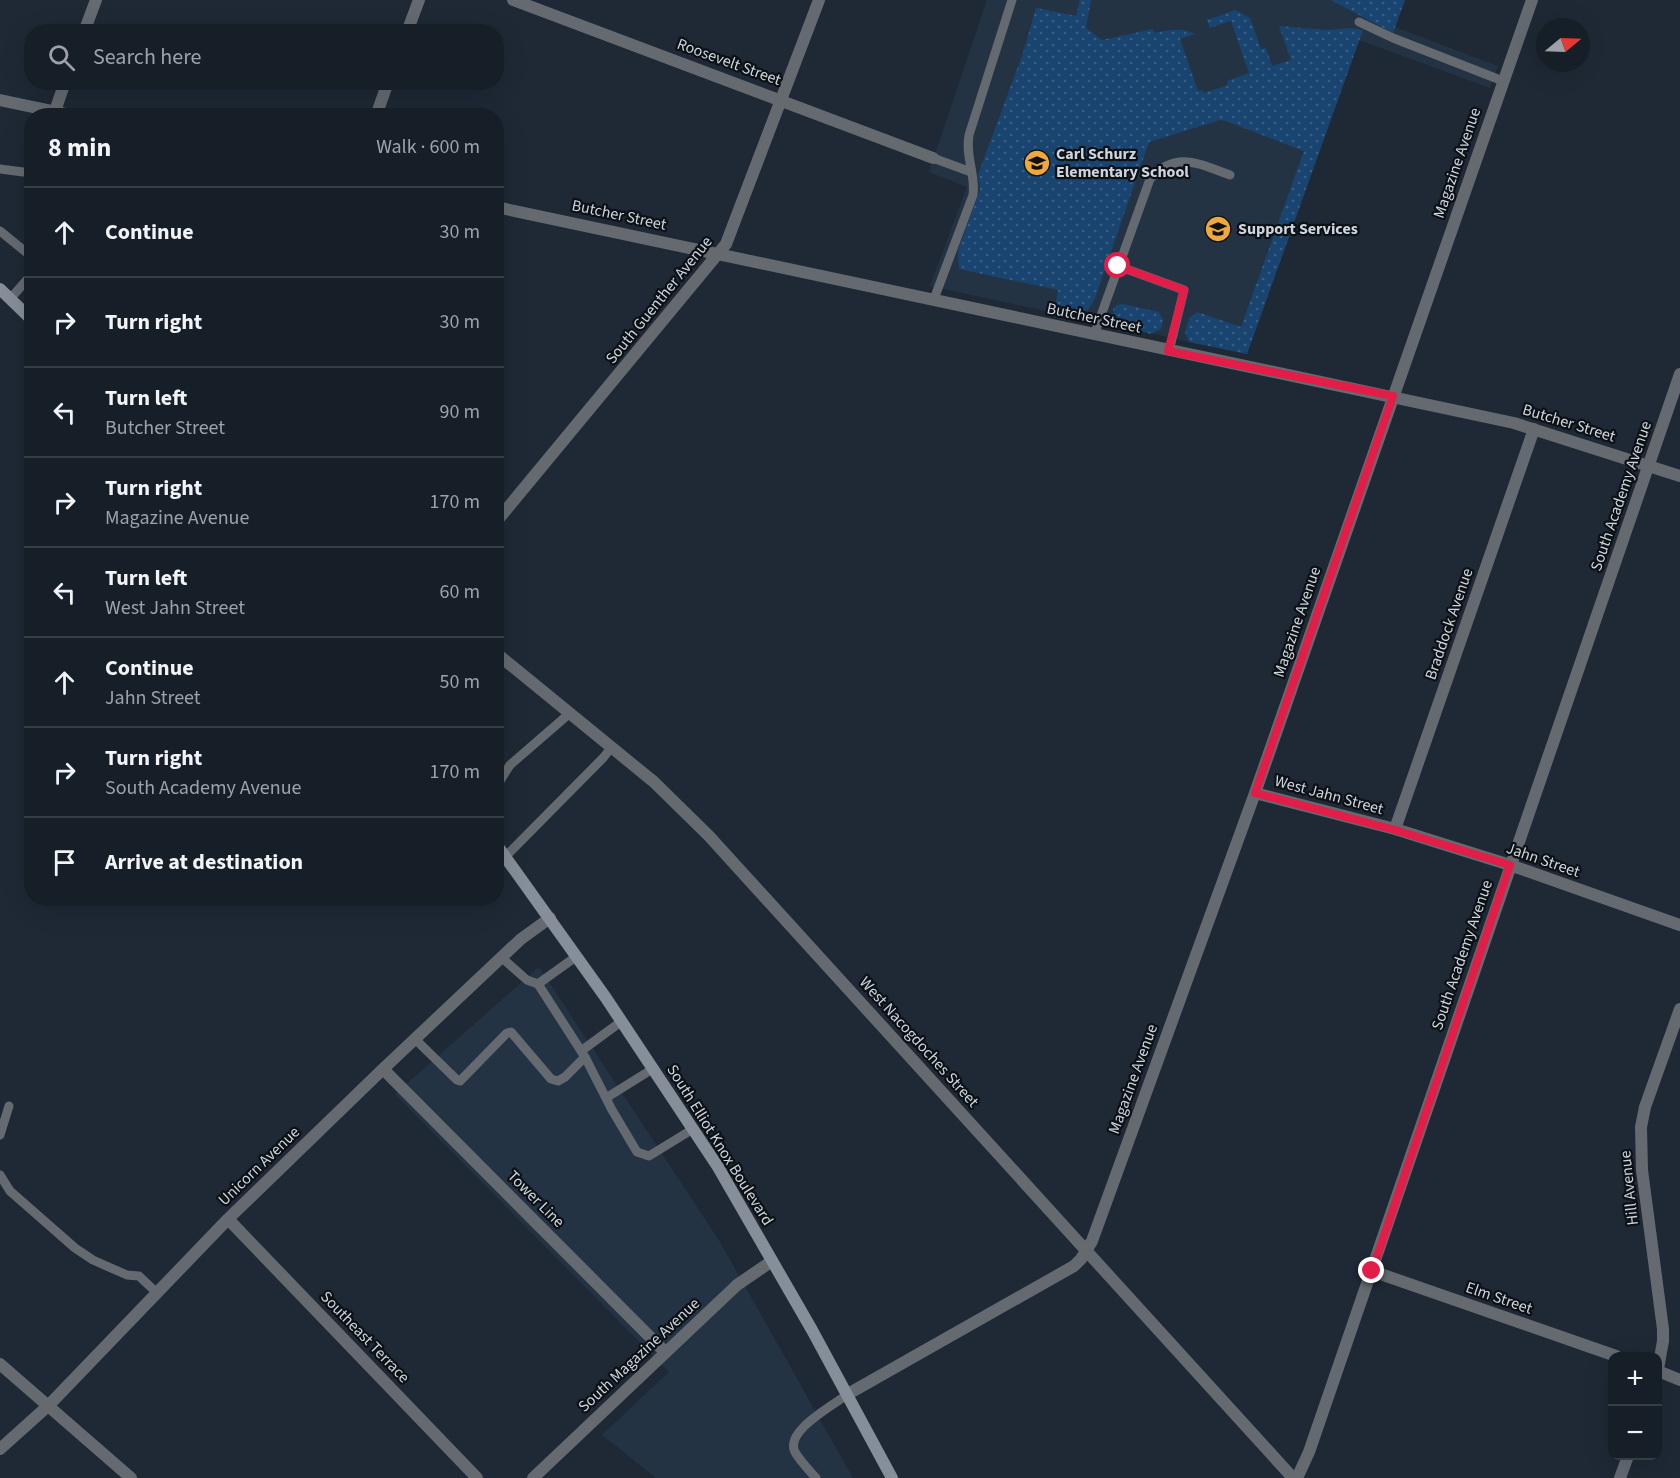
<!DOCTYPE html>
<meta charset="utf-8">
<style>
body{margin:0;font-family:"Source Sans 3",sans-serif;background:#1f2730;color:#f1f3f6}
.controls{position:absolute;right:18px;bottom:18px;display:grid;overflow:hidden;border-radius:12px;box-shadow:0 6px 24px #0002}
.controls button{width:54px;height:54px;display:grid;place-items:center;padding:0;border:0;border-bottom:2px solid #353d45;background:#161f28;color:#f1f3f6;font:30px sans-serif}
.compass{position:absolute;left:1536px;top:18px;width:54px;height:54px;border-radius:50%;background:#161f28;box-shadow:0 6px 24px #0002;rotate:71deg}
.stop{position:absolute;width:18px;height:18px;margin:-14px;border:4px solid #e11d48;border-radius:50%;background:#fff}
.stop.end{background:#e11d48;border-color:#fff;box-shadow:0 2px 6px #0008}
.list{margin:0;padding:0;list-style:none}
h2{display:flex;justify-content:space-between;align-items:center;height:78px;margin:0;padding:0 24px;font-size:26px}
h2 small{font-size:20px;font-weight:400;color:#9ea2a8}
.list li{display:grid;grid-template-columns:39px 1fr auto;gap:18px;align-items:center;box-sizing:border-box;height:90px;padding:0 24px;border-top:2px solid #353d45}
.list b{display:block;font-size:22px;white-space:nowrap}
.list p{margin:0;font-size:20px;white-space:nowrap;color:#9ea2a8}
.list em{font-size:20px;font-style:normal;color:#9ea2a8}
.icon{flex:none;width:33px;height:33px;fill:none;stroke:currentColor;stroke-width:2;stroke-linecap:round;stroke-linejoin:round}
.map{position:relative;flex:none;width:1680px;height:1478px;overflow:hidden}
.search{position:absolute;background:#161f28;box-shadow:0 6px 24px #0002;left:24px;top:24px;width:480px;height:66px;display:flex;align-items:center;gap:15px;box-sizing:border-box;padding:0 21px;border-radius:24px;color:#9ea2a8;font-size:22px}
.panel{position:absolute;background:#161f28;box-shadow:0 6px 24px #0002;left:24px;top:108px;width:480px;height:798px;border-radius:24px}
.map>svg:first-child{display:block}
</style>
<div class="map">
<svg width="1680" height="1478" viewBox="0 0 1680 1478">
<defs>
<pattern id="grass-dots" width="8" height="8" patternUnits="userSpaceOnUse" patternTransform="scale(1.5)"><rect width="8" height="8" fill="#194470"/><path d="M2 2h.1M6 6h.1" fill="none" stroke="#395e84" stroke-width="1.8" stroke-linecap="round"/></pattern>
</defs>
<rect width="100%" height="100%" fill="#1e2935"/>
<path fill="#243344" d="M 987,0 L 1405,0 L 1395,27 L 1498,66 L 1490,88 L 1359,40 L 1247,354 L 930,286 L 967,187 L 929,172 Z
M 539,967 L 720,1242 L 853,1478 L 656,1478 L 602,1435 L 669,1372 L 395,1094 Z"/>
<path fill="url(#grass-dots)" d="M 1080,0 L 1091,0 L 1086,28 L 1102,40 L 1153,29 L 1154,33 C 1168,30 1182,27 1195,34 L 1180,39 L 1198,91 L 1203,90 L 1204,93 L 1228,85 L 1227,81 L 1249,73 L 1231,21 L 1210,28 L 1207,20 L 1235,10 L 1250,18 L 1261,49 L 1266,48 L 1272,66 L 1291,60 L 1279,26 L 1327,30 L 1352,28 L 1363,30 L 1247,354 L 1189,342 L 1185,332 L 1189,318 L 1197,312 L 1241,327 L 1304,151 L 1226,121 L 1220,120 L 1149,142 L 1095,298 C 1087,317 1073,318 1054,313 L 1058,290 L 959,269 L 958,250 L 980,190 L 978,175 L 1023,53 L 1036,8 L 1076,16 Z
M 1331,0 L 1405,0 L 1393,33 Z
M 1123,304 L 1159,312 L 1163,320 L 1161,329 L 1151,334 L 1120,326 L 1114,318 L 1113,309 L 1117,305 Z"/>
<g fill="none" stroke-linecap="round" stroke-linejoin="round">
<path stroke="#646a70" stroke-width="9" d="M 1359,22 L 1393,38 L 1503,81
M 933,158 L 971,172
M 0,169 L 23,172
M 0,231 L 32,257
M 1118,266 L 1184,290 L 1169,351
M 10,299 L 32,274
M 934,299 L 973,195 C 976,175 965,156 969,135 L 1012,0
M 1094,335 L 1150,179 C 1176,150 1199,164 1230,175
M 496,787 L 510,765 L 570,713
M 506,856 L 603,758 L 612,747
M 577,956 L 538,984 L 585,1057 L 612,1110 L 637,1152 L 649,1156 L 693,1129
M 501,957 L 527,980 L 538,984
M 415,1039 L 457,1080 L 460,1081 L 507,1033 L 511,1032 L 551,1079 L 558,1081 L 565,1077 L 585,1057
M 581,1051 L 622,1021
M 606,1098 L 654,1068
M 0,1135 L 9,1106
M 0,1175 L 10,1191 L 75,1248 L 93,1260 L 127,1275 L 139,1276 L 157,1293
M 816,1478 C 809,1470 800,1461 795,1452 C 784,1431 834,1405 848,1394"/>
<path stroke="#646a70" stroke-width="12" d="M 513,0 L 933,158
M 84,32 L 96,0
M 407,32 L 419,0
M 0,100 L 76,116
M 55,111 L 65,82
M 376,116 L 388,82
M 496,207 L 1514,423 L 1680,476
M 496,522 L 726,244 L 819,0
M 496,653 L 654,782 L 709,836 L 1293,1478
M 1255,793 L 1395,829 L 1510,865 L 1680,925
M 1395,829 L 1534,429
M 383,1069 L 665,1352
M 228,1219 L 477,1478
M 1372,1271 L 1616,1356
M 0,1364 L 131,1478
M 1658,1369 L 1663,1341 L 1663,1329 L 1642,1170 L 1641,1127 L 1645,1107 L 1680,1009
M 1658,1371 L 1680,1380
M 848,1394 L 1074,1266 L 1081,1259 L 1092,1241 L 1255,793 L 1532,0
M 0,1449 L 49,1405 L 228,1219 L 383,1069 L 521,939 L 550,918
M 533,1478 L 737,1285 L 772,1261
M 1297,1478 L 1309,1452 L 1680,374
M 1620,1478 L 1628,1456"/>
<path stroke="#868f99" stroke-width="12" d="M 0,289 L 32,320
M 496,844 L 606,998 L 718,1167 L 812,1330 L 892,1478"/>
</g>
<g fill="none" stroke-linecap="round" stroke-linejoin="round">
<path stroke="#e11d48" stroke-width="8" d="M 1118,266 L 1184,290 L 1168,351 L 1393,396 L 1255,793 L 1395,830 L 1510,865 L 1372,1271"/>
</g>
<defs>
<g id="school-disc" transform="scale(1.35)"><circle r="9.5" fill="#efa73e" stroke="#0c1116"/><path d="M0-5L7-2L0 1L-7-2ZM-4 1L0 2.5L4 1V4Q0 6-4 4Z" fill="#111"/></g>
</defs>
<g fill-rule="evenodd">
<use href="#school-disc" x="1037" y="163"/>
<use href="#school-disc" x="1218" y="229"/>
</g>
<g text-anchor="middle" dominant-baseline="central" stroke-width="4.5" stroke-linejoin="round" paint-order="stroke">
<g font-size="16" fill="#ced5de" stroke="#0c1116">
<text transform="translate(729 62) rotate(20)">Roosevelt Street</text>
<text transform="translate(1457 163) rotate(-71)">Magazine Avenue</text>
<text transform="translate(619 215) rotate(12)">Butcher Street</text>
<text transform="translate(659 300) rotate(-51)">South Guenther Avenue</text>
<text transform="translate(1094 318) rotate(12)">Butcher Street</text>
<text transform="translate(1569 423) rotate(17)">Butcher Street</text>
<text transform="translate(1621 496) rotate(-71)">South Academy Avenue</text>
<text transform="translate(1297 622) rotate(-71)">Magazine Avenue</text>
<text transform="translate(1449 624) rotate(-71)">Braddock Avenue</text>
<text transform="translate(1329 795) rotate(15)">West Jahn Street</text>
<text transform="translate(1543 860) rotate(19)">Jahn Street</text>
<text transform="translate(1462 955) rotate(-71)">South Academy Avenue</text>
<text transform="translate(919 1042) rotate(48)">West Nacogdoches Street</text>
<text transform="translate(1133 1079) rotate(-70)">Magazine Avenue</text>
<text transform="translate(720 1145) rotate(58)">South Elliot Knox Boulevard</text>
<text transform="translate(259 1166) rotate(-44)">Unicorn Avenue</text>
<text transform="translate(1629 1188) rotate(-96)">Hill Avenue</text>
<text transform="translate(536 1199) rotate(45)">Tower Line</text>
<text transform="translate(1499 1298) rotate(19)">Elm Street</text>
<text transform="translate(365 1337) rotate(46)">Southeast Terrace</text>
<text transform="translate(639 1355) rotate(-43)">South Magazine Avenue</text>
</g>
<g font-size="16" font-weight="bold" fill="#ced5de" stroke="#0c1116" text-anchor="start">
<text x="1056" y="154">Carl Schurz<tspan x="1056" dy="18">Elementary School</tspan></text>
<text x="1238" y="229">Support Services</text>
</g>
</g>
</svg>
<div class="controls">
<button>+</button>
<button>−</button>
</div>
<svg class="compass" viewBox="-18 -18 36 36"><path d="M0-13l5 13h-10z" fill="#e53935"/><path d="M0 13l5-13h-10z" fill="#9ea2a8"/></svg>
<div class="stop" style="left:1118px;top:266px"></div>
<div class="stop end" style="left:1372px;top:1271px"></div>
<div class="search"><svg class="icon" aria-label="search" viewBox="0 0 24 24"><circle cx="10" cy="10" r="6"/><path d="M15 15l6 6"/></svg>Search here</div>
<section class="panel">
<h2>8 min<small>Walk · 600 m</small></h2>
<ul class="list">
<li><svg class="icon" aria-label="ahead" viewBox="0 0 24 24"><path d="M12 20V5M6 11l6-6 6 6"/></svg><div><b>Continue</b></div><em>30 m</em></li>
<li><svg class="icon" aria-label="right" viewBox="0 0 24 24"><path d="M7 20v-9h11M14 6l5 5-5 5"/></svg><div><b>Turn right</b></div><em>30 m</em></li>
<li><svg class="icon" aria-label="left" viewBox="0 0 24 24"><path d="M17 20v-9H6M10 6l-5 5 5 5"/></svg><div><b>Turn left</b><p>Butcher Street</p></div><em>90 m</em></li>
<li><svg class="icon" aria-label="right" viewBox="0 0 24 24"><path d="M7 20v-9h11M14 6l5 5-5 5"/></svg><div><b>Turn right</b><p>Magazine Avenue</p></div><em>170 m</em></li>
<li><svg class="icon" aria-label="left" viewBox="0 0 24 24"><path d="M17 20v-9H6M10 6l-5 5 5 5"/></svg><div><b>Turn left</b><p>West Jahn Street</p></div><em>60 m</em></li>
<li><svg class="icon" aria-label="ahead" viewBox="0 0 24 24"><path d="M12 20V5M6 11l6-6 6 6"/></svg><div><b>Continue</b><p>Jahn Street</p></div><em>50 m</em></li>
<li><svg class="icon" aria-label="right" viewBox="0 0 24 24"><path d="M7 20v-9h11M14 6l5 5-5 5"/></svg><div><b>Turn right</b><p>South Academy Avenue</p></div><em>170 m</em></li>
<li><svg class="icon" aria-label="arrive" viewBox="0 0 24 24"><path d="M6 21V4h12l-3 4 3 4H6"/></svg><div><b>Arrive at destination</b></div></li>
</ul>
</section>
</div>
